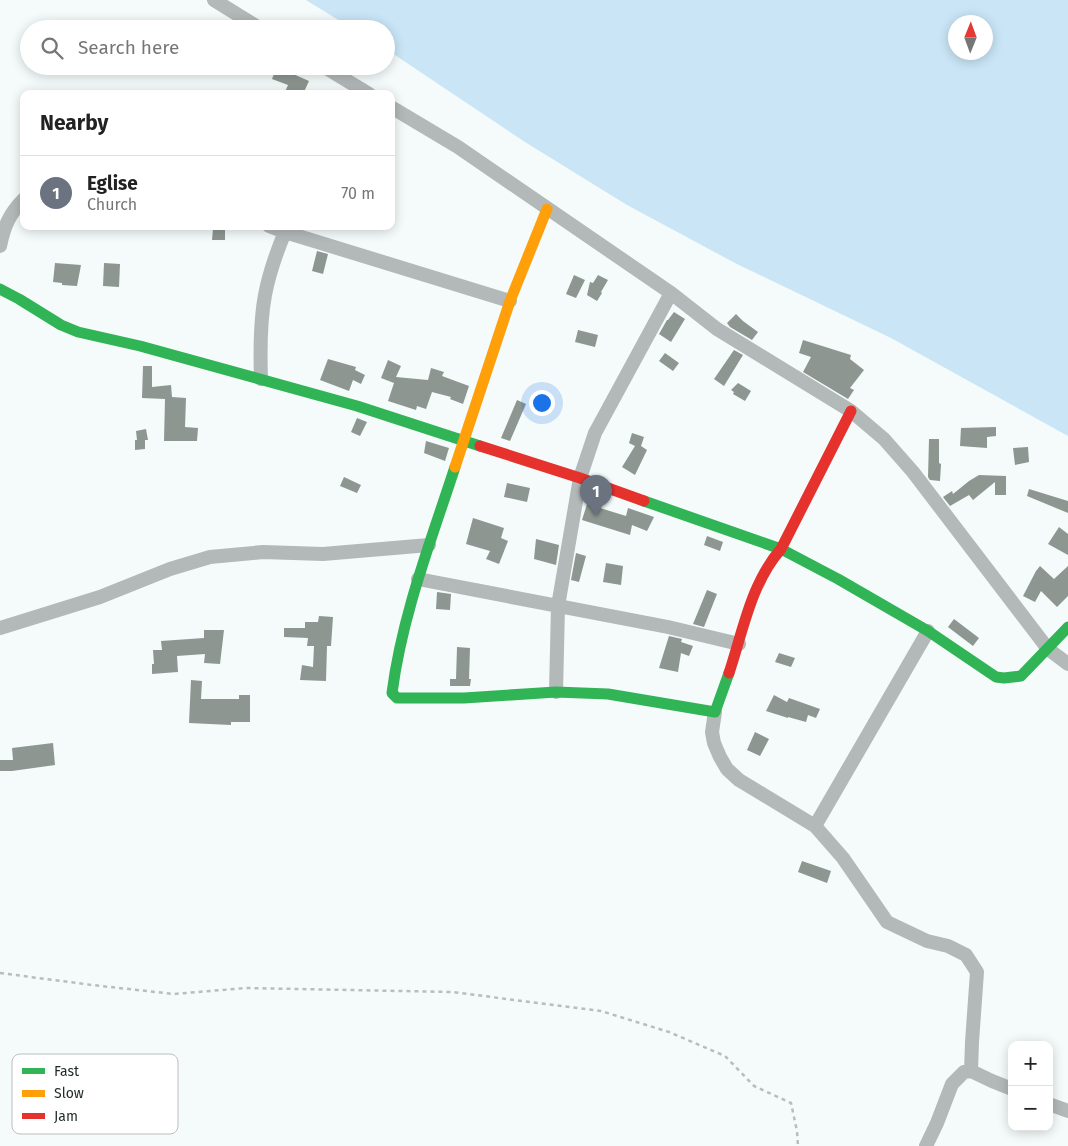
<!DOCTYPE html>
<meta charset="utf-8">
<style>
body{margin:0;font-family:"Fira Sans",sans-serif;background:#f2f2f2;color:#222}
.controls{position:absolute;right:15px;bottom:15px;display:grid;overflow:hidden;border-radius:10px;box-shadow:0 2px 12px #0003}
.controls button{width:45px;height:45px;display:grid;place-items:center;padding:0;border:0;border-bottom:1px solid #e0e0e0;background:#fff;color:#222;font:25px sans-serif}
.compass{position:absolute;left:948px;top:15px;width:45px;height:45px;border-radius:50%;background:#fff;box-shadow:0 2px 12px #0003;rotate:1deg}
.you{position:absolute;left:541px;top:402px;width:18px;height:18px;margin:-12px;border:4px solid #fff;border-radius:50%;background:#1a73e8;box-shadow:0 0 0 8px #1a73e833}
.badge{display:grid;place-items:center;width:32px;height:32px;border-radius:50%;background:#d93025;color:#fff;font-size:16px;font-weight:700}
.pin{position:absolute;translate:-50% -41px;filter:drop-shadow(0 1px 2px #0008)}
.pin::after{content:'';position:absolute;top:26px;width:18px;height:15px;background:inherit;clip-path:polygon(0 0,100% 0,50% 100%)}
.list{margin:0;padding:0;list-style:none}
h2{display:flex;justify-content:space-between;align-items:center;height:65px;margin:0;padding:0 20px;font-size:21px}
h2 small{font-size:16px;font-weight:400;color:#767676}
.list li{display:grid;grid-template-columns:32px 1fr auto;gap:15px;align-items:center;box-sizing:border-box;height:75px;padding:0 20px;border-top:1px solid #e0e0e0}
.list b{display:block;font-size:19px;white-space:nowrap}
.list p{margin:0;font-size:16px;white-space:nowrap;color:#767676}
.list em{font-size:16px;font-style:normal;color:#767676}
.icon{flex:none;width:28px;height:28px;fill:none;stroke:currentColor;stroke-width:2;stroke-linecap:round;stroke-linejoin:round}
.map{position:relative;flex:none;width:1068px;height:1146px;overflow:hidden}
.search{position:absolute;background:#fff;box-shadow:0 2px 12px #0003;left:20px;top:20px;width:375px;height:55px;display:flex;align-items:center;gap:12px;box-sizing:border-box;padding:0 18px;border-radius:28px;color:#767676;font-size:19px}
.panel{position:absolute;background:#fff;box-shadow:0 2px 12px #0003;left:20px;top:90px;width:375px;height:140px;border-radius:10px}
.map>svg:first-child{display:block}
</style>
<div class="map">
<svg width="1068" height="1146" viewBox="0 0 1068 1146">
<rect width="100%" height="100%" fill="#f4fbfa"/>
<path fill="#c9e5f6" fill-rule="evenodd" d="M 306,0 L 1068,0 L 1068,436 L 891,338 L 735,263 L 627,205 L 525,142 L 386,49 L 386,29 L 353,29 ZM 956,22 L 986,22 L 986,52 L 956,52 Z"/>
<path fill="#8d9691" d="M 276,69 L 283,72 L 284,70 L 309,81 L 303,94 L 284,94 L 288,85 L 272,79 Z
M 213,229 L 225,229 L 225,240 L 212,240 Z
M 317,251 L 328,254 L 323,274 L 312,271 Z
M 55,263 L 81,265 L 77,286 L 62,285 L 62,283 L 53,282 Z
M 104,263 L 120,264 L 119,287 L 103,286 Z
M 574,275 L 585,280 L 576,298 L 566,294 Z
M 598,275 L 608,280 L 601,292 L 602,293 L 597,301 L 587,295 L 590,282 L 593,283 Z
M 674,312 L 685,319 L 671,342 L 659,334 L 667,320 L 668,320 Z
M 736,314 L 743,321 L 758,332 L 752,340 L 730,327 L 727,323 Z
M 578,330 L 598,335 L 595,347 L 575,342 Z
M 803,340 L 851,355 L 850,359 L 864,370 L 850,388 L 854,390 L 848,399 L 803,372 L 811,357 L 799,353 Z
M 734,350 L 743,355 L 724,386 L 714,379 Z
M 665,353 L 679,363 L 673,371 L 659,361 Z
M 328,359 L 356,367 L 355,370 L 365,375 L 361,384 L 353,380 L 349,391 L 320,380 Z
M 388,360 L 401,366 L 396,377 L 428,380 L 431,368 L 444,372 L 442,376 L 469,386 L 463,404 L 450,399 L 451,397 L 432,392 L 426,409 L 417,406 L 416,410 L 388,401 L 395,380 L 394,383 L 381,378 Z
M 143,366 L 152,366 L 152,387 L 171,385 L 172,397 L 186,398 L 185,427 L 198,428 L 197,441 L 164,441 L 165,399 L 142,398 Z
M 738,383 L 751,391 L 745,401 L 733,394 L 734,392 L 731,390 Z
M 517,400 L 526,404 L 510,441 L 501,438 Z
M 357,418 L 367,422 L 360,436 L 351,432 Z
M 996,427 L 996,436 L 987,437 L 987,448 L 960,446 L 961,428 Z
M 146,429 L 148,440 L 145,440 L 145,449 L 135,450 L 135,440 L 137,440 L 136,431 Z
M 632,433 L 644,437 L 641,446 L 647,450 L 635,475 L 622,467 L 635,446 L 629,443 Z
M 929,439 L 939,439 L 939,463 L 941,464 L 940,481 L 930,480 L 928,477 Z
M 426,441 L 449,448 L 445,461 L 424,453 Z
M 1028,447 L 1029,462 L 1015,465 L 1013,448 Z
M 979,475 L 1006,476 L 1006,495 L 995,495 L 995,482 L 973,500 L 969,495 L 950,506 L 943,497 L 952,491 L 953,494 L 969,481 Z
M 344,477 L 361,485 L 357,493 L 340,486 Z
M 507,483 L 530,488 L 527,502 L 504,497 Z
M 1029,489 L 1068,501 L 1068,513 L 1027,496 Z
M 587,504 L 626,516 L 628,508 L 654,517 L 647,531 L 632,525 L 630,535 L 582,520 Z
M 473,518 L 504,528 L 501,538 L 508,541 L 499,564 L 486,559 L 490,551 L 466,544 Z
M 1059,527 L 1068,534 L 1068,555 L 1048,544 Z
M 707,536 L 723,542 L 720,551 L 704,545 Z
M 536,539 L 559,545 L 556,565 L 534,559 Z
M 576,553 L 586,556 L 579,582 L 571,580 Z
M 606,563 L 623,566 L 621,585 L 603,582 Z
M 1040,566 L 1054,579 L 1068,566 L 1068,596 L 1057,607 L 1041,591 L 1035,602 L 1023,596 L 1036,571 Z
M 707,590 L 717,594 L 704,627 L 693,624 Z
M 437,592 L 451,594 L 450,610 L 436,609 Z
M 319,616 L 333,617 L 331,646 L 327,646 L 326,681 L 300,680 L 302,665 L 313,667 L 314,646 L 307,646 L 308,638 L 284,637 L 284,628 L 305,628 L 305,622 L 318,622 Z
M 954,619 L 979,638 L 973,646 L 948,627 Z
M 204,630 L 224,630 L 220,664 L 204,663 L 205,654 L 177,656 L 178,672 L 152,674 L 152,664 L 154,664 L 153,650 L 162,650 L 161,641 L 204,638 Z
M 669,636 L 682,639 L 681,642 L 693,646 L 689,656 L 681,653 L 678,672 L 659,668 Z
M 457,647 L 470,648 L 469,679 L 471,679 L 470,686 L 450,686 L 450,679 L 456,679 Z
M 779,653 L 795,658 L 791,667 L 775,662 Z
M 191,680 L 202,681 L 201,699 L 239,699 L 239,695 L 250,695 L 250,722 L 231,722 L 231,725 L 189,723 Z
M 774,695 L 787,702 L 789,698 L 820,709 L 816,718 L 808,715 L 806,722 L 788,717 L 788,718 L 766,711 Z
M 755,732 L 769,739 L 760,756 L 747,750 Z
M 53,743 L 55,765 L 12,771 L 0,771 L 0,760 L 13,760 L 12,748 Z
M 802,861 L 831,871 L 827,883 L 798,872 Z"/>
<g fill="none" stroke-linecap="round" stroke-linejoin="round">
<path stroke="#b8bdbd" stroke-width="2.5" stroke-dasharray="4 4" stroke-linecap="butt" d="M 0,973 L 92,985 L 174,994 L 246,988 L 452,992 L 601,1011 L 669,1032 L 725,1056 L 754,1086 L 791,1103 L 797,1131 L 798,1146"/>
<path stroke="#b3b8b8" stroke-width="14" d="M 214,0 L 261,29
M 323,66 L 369,94
M 391,107 L 458,147 L 671,293 L 717,329 L 851,411 L 884,439 L 913,472 L 1048,649 L 1068,664
M 288,226 L 285,232 L 510,301
M 0,246 C 4,227 9,214 24,199
M 261,379 C 260,351 260,322 265,295 C 269,274 277,251 285,232 L 269,226
M 418,579 L 668,627 L 739,644
M 0,628 L 100,597 L 170,569 L 210,557 L 263,552 L 323,554 L 429,545
M 556,692 L 558,606 L 580,478 L 595,433 L 671,293
M 715,712 L 712,732 L 714,743 L 720,757 L 727,769 L 739,780 L 815,826 L 843,858 L 887,922 L 927,941 L 948,946 L 966,955 L 977,972 L 972,1042 L 971,1071 L 992,1081 L 1012,1089
M 815,826 L 928,631
M 1049,1104 L 1068,1111
M 926,1146 L 937,1123 L 952,1084 L 964,1072 L 971,1071"/>
<path stroke="#30b455" stroke-width="11" d="M 0,289 L 19,299 L 61,325 L 78,332 L 140,346 L 357,406 L 480,446
M 455,467 C 431,541 402,615 392,693 L 397,698 L 464,698 L 556,692 L 608,694 L 715,712 L 729,673
M 644,501 L 781,549 L 838,579 L 928,631 L 996,677 L 1004,678 L 1021,676 L 1068,627"/>
<path stroke="#ff9f0a" stroke-width="11" d="M 455,467 L 510,301 L 547,209"/>
<path stroke="#e5322d" stroke-width="11" d="M 480,446 L 580,478 L 644,501
M 729,673 C 743,631 751,583 781,549 L 851,411"/>
</g>
<rect x="12" y="1054" width="166" height="80" rx="8" fill="#fff" stroke="#bbbfbe" stroke-width="1"/>
<rect x="22" y="1068" width="23" height="6" fill="#30b455"/>
<rect x="22" y="1090" width="23" height="7" fill="#ff9f0a"/>
<rect x="22" y="1113" width="23" height="6" fill="#e5322d"/>
<g font-size="14" fill="#1d2926">
<text x="54" y="1076">Fast</text>
<text x="54" y="1098">Slow</text>
<text x="54" y="1121">Jam</text>
</g>
</svg>
<div class="controls">
<button>+</button>
<button>−</button>
</div>
<svg class="compass" viewBox="-18 -18 36 36"><path d="M0-13l5 13h-10z" fill="#e53935"/><path d="M0 13l5-13h-10z" fill="#767676"/></svg>
<div class="you"></div>
<div class="pin badge" style="left:596px;top:516px;background:#6b7280">1</div>
<div class="search"><svg class="icon" aria-label="search" viewBox="0 0 24 24"><circle cx="10" cy="10" r="6"/><path d="M15 15l6 6"/></svg>Search here</div>
<section class="panel">
<h2>Nearby<small></small></h2>
<ul class="list">
<li><span class="badge" style="background:#6b7280">1</span><div><b>Eglise</b><p>Church</p></div><em>70 m</em></li>
</ul>
</section>
</div>
